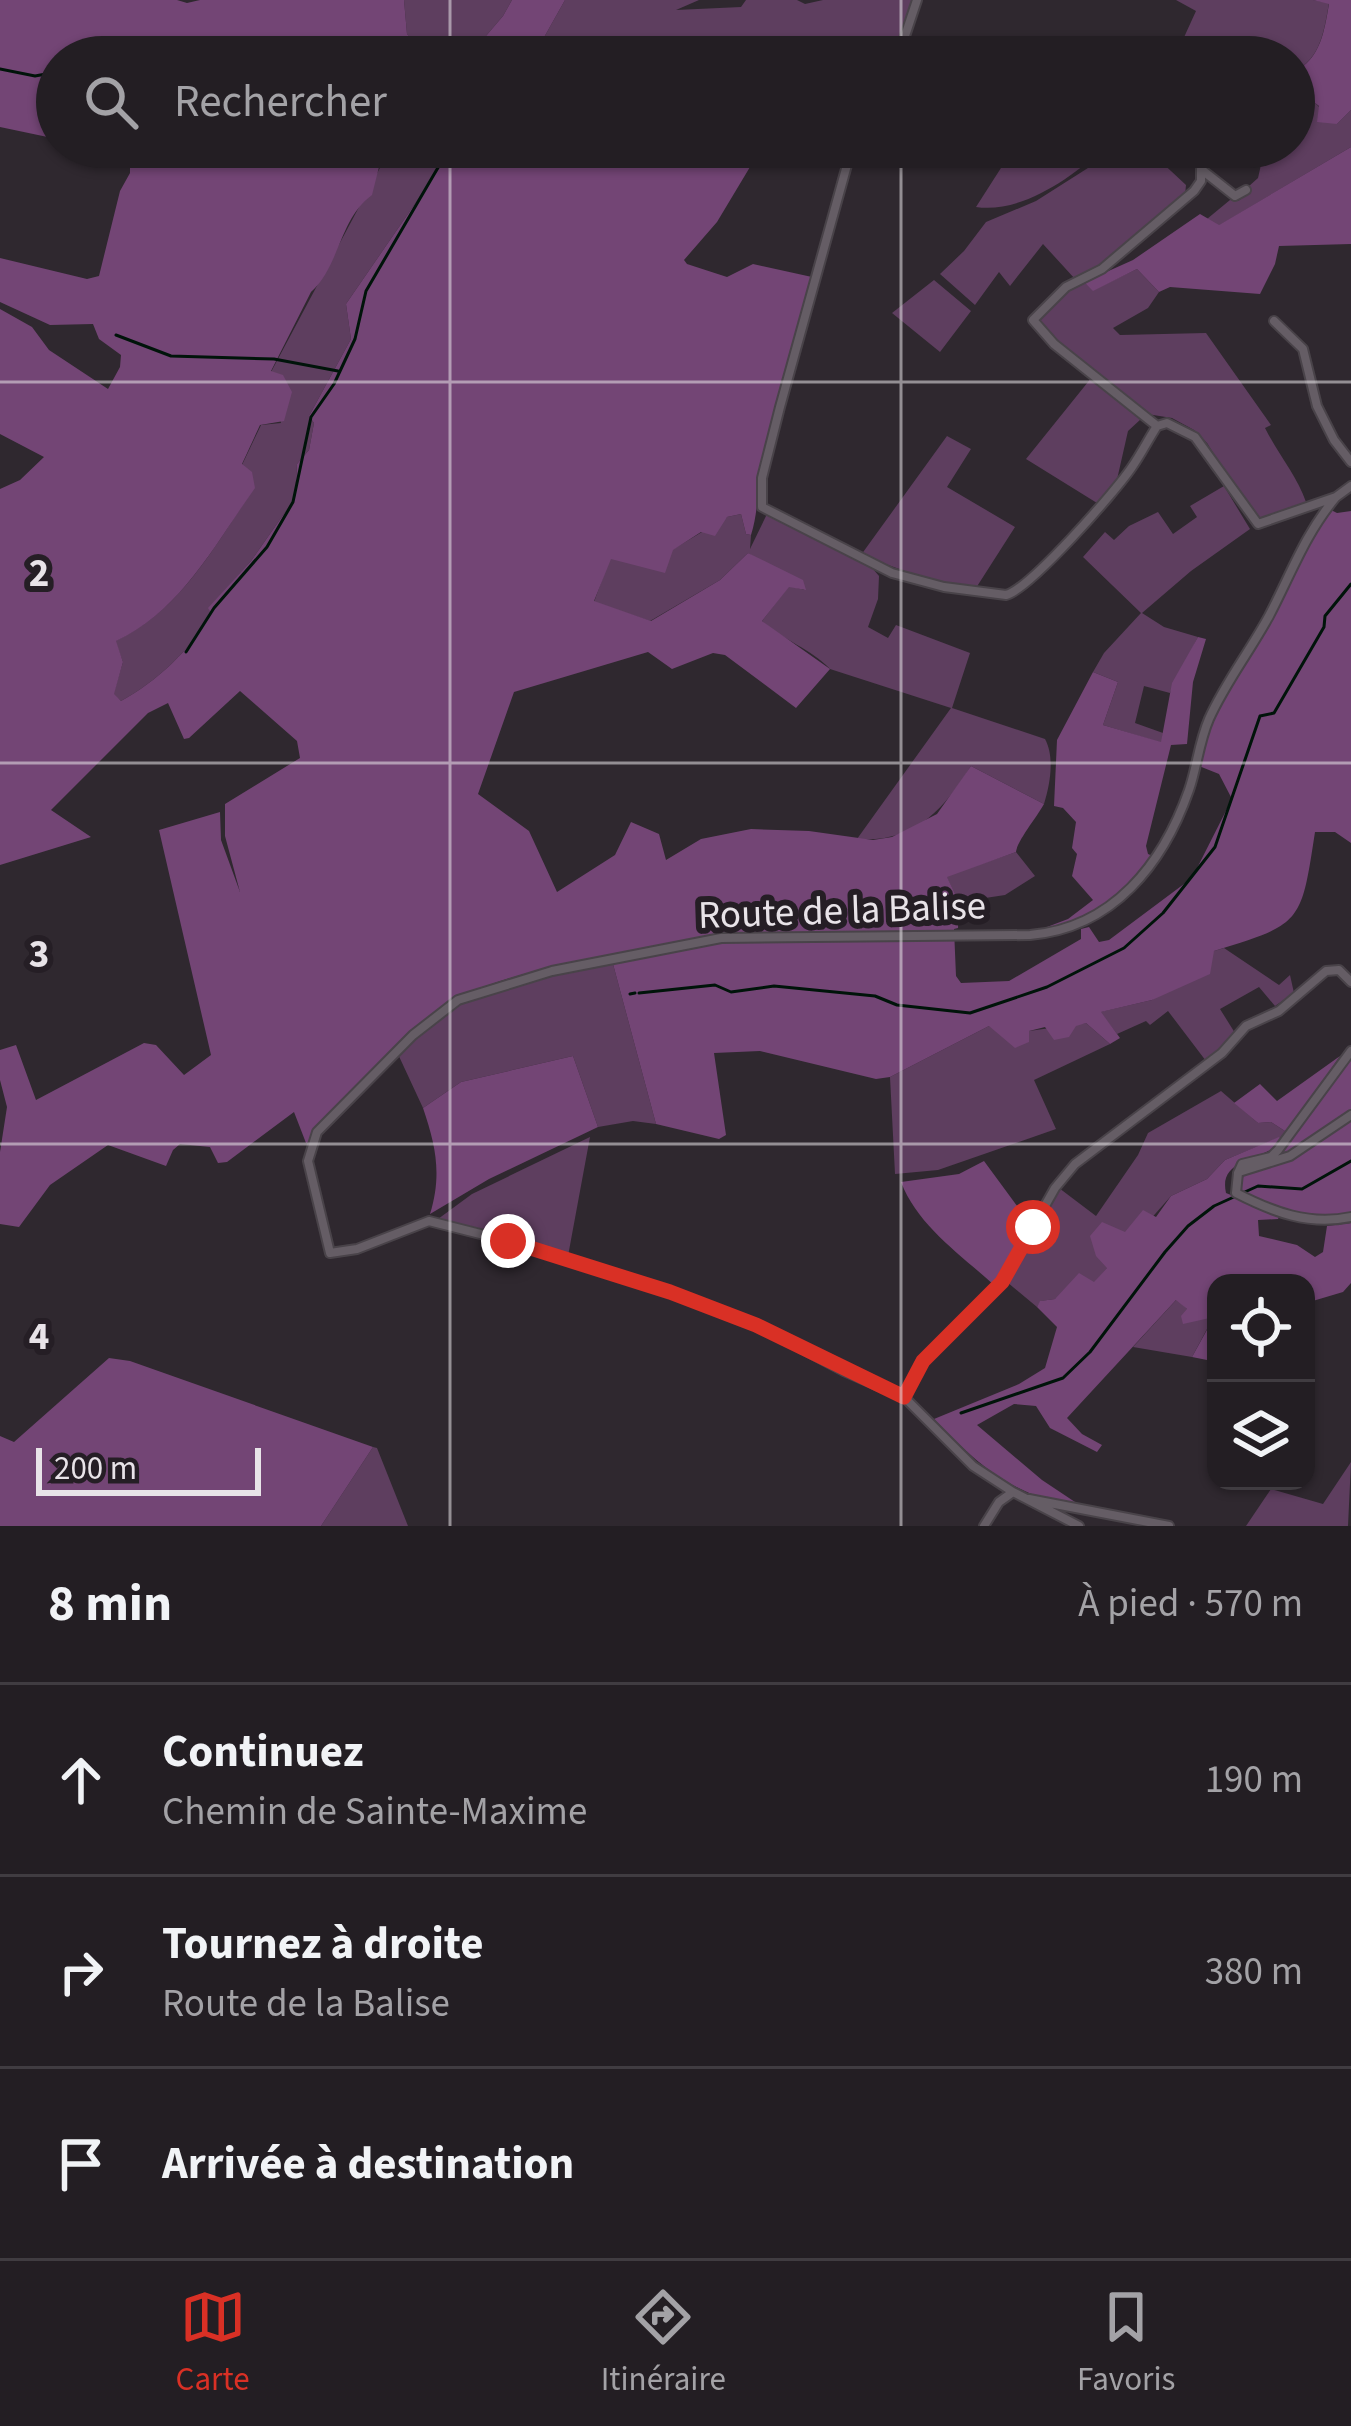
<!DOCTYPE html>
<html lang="fr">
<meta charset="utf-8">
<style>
body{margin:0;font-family:"Source Sans 3",sans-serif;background:#2b272b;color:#f1f3f6}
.controls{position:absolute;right:36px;bottom:36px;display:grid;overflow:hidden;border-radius:24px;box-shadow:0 3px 9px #0004}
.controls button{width:108px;height:108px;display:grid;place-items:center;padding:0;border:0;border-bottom:3px solid #403c41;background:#231e23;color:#f1f3f6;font:60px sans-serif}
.scale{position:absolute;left:36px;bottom:30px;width:225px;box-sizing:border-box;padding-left:12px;border:6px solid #e8e3e8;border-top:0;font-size:33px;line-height:42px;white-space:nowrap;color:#e8e3e8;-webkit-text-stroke:9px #251e25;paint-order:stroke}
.stop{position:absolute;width:36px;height:36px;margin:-27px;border:9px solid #d93025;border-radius:50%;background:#fff}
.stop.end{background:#d93025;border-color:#fff;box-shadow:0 3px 12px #0008}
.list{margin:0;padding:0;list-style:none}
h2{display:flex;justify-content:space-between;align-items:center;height:156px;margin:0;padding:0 48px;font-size:51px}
h2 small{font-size:39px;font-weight:400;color:#a3a2a6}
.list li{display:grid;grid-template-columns:78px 1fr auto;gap:36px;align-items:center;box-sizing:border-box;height:192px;padding:0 48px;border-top:3px solid #403c41}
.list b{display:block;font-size:45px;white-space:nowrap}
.list p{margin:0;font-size:39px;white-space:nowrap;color:#a3a2a6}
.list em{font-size:39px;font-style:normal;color:#a3a2a6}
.icon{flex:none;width:66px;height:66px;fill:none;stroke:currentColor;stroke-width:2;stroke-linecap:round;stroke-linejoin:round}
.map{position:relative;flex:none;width:1351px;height:1526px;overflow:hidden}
.search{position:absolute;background:#231e23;box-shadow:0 3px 9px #0004;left:36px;right:36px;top:36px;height:132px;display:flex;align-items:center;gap:30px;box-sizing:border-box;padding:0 42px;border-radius:66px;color:#a3a2a6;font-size:45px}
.sheet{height:732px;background:#231e23}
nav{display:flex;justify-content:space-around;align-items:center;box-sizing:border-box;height:168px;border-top:3px solid #403c41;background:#231e23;font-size:33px;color:#a3a2a6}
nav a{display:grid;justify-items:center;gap:6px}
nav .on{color:#d93025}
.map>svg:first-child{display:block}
</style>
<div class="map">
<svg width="1351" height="1526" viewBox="0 0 1351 1526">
<rect width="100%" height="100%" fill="#2f282f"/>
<path fill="#5e3e5f" d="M 404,0 L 512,0 L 503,16 L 468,57 L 425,56 L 407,34 Z
M 565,0 L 699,0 L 676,10 L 741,7 L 746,0 L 797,0 L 805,4 L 823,0 L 914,0 L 894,57 L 533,57 Z
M 1176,0 L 1313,0 L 1329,3 C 1324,31 1321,58 1294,72 L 1294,57 L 1175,57 L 1196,11 Z
M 1315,103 L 1337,124 L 1351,110 L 1351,147 L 1218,226 L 1207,219 L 1230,200 L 1238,201 L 1248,194 L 1248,187 L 1258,178 L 1265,147 L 1294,147 L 1294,118 Z
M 384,147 L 454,147 L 346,304 L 351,339 L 309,416 L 314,423 L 309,450 L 297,464 L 295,498 L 251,561 L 209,608 L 211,613 C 192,649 156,682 121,701 L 113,695 L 123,662 L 115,641 C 181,611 215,545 254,488 L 242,465 L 261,425 L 281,423 L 271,372 L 382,164 Z
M 1055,147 L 1105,147 C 1073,177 1021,214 976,207 L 1008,157 L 1018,165 L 1036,167 Z
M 1121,147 L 1162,150 L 1156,157 L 1186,185 L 1185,195 L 1100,267 L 1075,279 L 1043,244 L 1010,286 L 999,272 L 975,305 L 940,274 L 964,251 L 986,222 L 1036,201 Z
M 1137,269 L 1159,292 L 1148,308 L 1113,328 L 1120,335 L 1206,333 L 1271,425 L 1265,428 C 1278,454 1297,476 1306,502 L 1269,519 L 1253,517 L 1207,443 L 1194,430 L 1172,418 L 1147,414 L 1037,324 L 1064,292 L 1084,282 L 1093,290 Z
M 934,280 L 971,311 L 940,352 L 892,313 Z
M 1092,377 L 1141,419 L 1128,431 L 1116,484 L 1097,503 L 1026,459 Z
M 947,436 L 971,449 L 947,487 L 1015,527 L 976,588 L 921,577 L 861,555 Z
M 1224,486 L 1250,529 L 1191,571 L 1142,613 L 1164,627 L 1198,637 L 1170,693 L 1144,686 L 1135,723 L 1163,733 L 1162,743 L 1103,725 L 1118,682 L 1093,672 L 1104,653 L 1141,613 L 1083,557 L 1105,532 L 1114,540 L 1129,526 L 1158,512 L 1173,534 L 1197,517 L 1190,506 Z
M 741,514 L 746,534 L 751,535 L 750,549 L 767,514 L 873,569 L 879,576 L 878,599 L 868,627 L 888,638 L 896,625 L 970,653 L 952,708 L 1045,739 C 1055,757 1050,785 1044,804 L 971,766 C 943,810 915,843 857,839 L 951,708 L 830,669 C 811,649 783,640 762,621 L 789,586 L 805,590 L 748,553 L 720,580 L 650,621 L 594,602 L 610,558 L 672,550 L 727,517 Z
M 1016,852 L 1035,876 L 1005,895 L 959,902 L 946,876 Z
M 1224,948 L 1279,985 L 1290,975 L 1294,993 L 1275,1006 L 1259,987 L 1220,1009 L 1235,1033 L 1206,1061 L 1168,1011 L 1150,1025 L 1146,1021 L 1117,1034 L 1100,1012 L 1152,1000 L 1214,951 Z
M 613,964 L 656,1124 L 633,1121 L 598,1127 L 573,1056 L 461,1082 L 423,1108 L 397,1052 L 451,1006 L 560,972 Z
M 1086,1023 L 1110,1044 L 1034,1080 L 1056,1129 L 938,1170 L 895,1174 L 890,1077 L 989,1026 L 1029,1031 Z
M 1221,1091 L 1258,1123 L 1271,1122 L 1288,1133 L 1282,1141 L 1278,1138 L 1225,1160 L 1207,1179 L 1171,1196 L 1094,1283 L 1055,1299 L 1041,1301 L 1037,1307 L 1007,1282 L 1059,1188 L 1096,1216 L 1138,1155 L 1148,1133 Z
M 590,1137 L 568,1256 L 438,1219 L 472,1194 Z
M 1177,1299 L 1187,1309 L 1214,1316 L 1192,1357 L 1133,1347 Z
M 373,1447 L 377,1448 L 408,1526 L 321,1526 Z
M 1351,1462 L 1348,1526 L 1246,1526 L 1271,1489 L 1323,1504 Z"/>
<path fill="#734575" d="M 0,0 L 177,0 L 187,3 L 200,0 L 404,0 L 407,34 L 428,57 L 57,57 L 57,139 L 0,127 Z
M 512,0 L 565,0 L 533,57 L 468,57 L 503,16 Z
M 1313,0 L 1351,0 L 1351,110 L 1337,124 L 1317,122 L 1319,106 L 1315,103 L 1294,118 L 1294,72 C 1321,58 1324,32 1329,4 Z
M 130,147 L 384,147 L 372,195 C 339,219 340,266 311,292 L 271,371 L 283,375 L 292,392 L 284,421 L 260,425 L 242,464 L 252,472 L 255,488 C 215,544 181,611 116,641 L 123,662 L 114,694 L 121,701 C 156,682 192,649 211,613 L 208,608 L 251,561 L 295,498 L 297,464 L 309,450 L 314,423 L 309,416 L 351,339 L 346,304 L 454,147 L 666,147 L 688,149 L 750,167 L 717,222 L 684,260 L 687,264 L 727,277 L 753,264 L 812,277 L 762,469 C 757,492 758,513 751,535 L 746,534 L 741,514 L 727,517 L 715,536 L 701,532 L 673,550 L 665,573 L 611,559 L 594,601 L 651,621 L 720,580 L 748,553 L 803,580 L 806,590 L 789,587 L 762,621 L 830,669 L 796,708 L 725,655 L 713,653 L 672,669 L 648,652 L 514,692 L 478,794 L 529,831 L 557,892 L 615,855 L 631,822 L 659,834 L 666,860 L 701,839 L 751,829 L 809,831 L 873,840 L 892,837 L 937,814 L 971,766 L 1044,804 C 1037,817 1017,841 1016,852 L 947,877 L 959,902 L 958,928 L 954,929 L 956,976 L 961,983 L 1009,981 L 1081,939 L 1081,929 L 1089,927 L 1099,942 L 1109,940 L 1192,878 L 1232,799 L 1219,774 L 1199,766 C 1213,705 1244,670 1273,616 C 1292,580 1306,544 1329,509 L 1337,513 L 1351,511 L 1351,843 L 1335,832 L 1315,832 C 1301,923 1303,924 1214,951 L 1210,974 L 1152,1000 L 1101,1012 L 1120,1038 L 1110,1044 L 1086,1023 L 1076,1026 L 1069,1037 L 1054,1040 L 1045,1027 L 1029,1031 L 1029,1042 L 1015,1048 L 989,1026 L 890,1077 L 876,1079 L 760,1051 L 714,1053 L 726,1135 L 719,1139 L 656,1124 L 613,964 L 693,947 L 692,939 C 615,957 506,967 440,1008 L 329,1113 L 310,1142 L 306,1143 L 294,1112 L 227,1162 L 218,1163 L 210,1147 L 180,1144 L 173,1150 L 166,1166 L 108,1145 L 50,1185 L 19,1227 L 0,1224 L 0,1152 L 7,1107 L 0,1080 L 0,1050 L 16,1045 L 36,1100 L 144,1043 L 156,1045 L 184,1075 L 211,1055 L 159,830 L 220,812 L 221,840 L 240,892 L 225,836 L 225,804 L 300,758 L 297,741 L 240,691 L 189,738 L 184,739 L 168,703 L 148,713 L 51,810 L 91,837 L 0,865 L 0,489 L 20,480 L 44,457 L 0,434 L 0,309 L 32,327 L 49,350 L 108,389 L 120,367 L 121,355 L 99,339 L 93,324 L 50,325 L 0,302 L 0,258 L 87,279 L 99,276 L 120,191 L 130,173 Z
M 1351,147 L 1351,244 L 1279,246 L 1275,264 L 1260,294 L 1170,287 L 1159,292 L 1137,269 L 1093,291 L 1084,282 L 1133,260 L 1200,214 L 1219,225 Z
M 1198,637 L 1206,639 L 1193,682 L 1187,744 L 1171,745 L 1146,846 L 1148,854 L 1155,857 L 1098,912 L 1049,930 L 1047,927 L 1068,919 L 1093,900 L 1072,876 L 1077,854 L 1072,848 L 1076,822 L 1063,808 L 1054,806 L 1057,740 L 1093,672 L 1118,682 L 1103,725 L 1161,742 L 1172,683 Z
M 573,1056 L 598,1127 L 489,1179 L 430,1214 C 442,1175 436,1146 423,1108 L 461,1082 Z
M 1340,1056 L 1288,1133 L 1271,1122 L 1258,1123 L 1234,1103 L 1260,1084 L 1277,1101 Z
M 1351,1056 L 1351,1111 L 1286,1154 L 1273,1157 Z
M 1351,1120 L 1351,1215 L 1303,1218 L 1240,1190 L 1244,1174 L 1297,1157 Z
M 1279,1137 L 1282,1141 C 1263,1162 1218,1157 1226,1193 L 1280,1215 L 1278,1219 L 1258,1220 L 1259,1236 L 1297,1245 L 1315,1257 L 1323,1252 L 1327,1226 L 1351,1223 L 1351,1283 L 1343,1292 L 1306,1303 L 1306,1283 L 1246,1283 L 1236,1279 L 1233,1283 L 1216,1283 L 1216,1355 L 1212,1361 L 1192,1357 L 1214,1317 L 1183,1324 L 1181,1316 L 1187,1309 L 1176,1300 L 1067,1418 L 1082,1434 L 1102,1445 L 1097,1452 L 1050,1428 L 1036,1406 L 1014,1404 L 977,1425 L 1042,1480 L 1078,1504 L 1074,1507 C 1009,1492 980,1467 934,1419 L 1019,1384 L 1045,1368 L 1057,1327 L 1037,1307 L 1040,1301 L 1055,1299 L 1079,1273 L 1094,1282 L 1107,1268 L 1096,1256 L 1090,1236 L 1102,1222 L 1125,1232 L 1143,1210 L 1156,1217 L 1171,1196 L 1207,1179 L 1225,1160 Z
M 984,1161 L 1031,1225 L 994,1285 C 960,1254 918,1226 901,1182 L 959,1174 Z
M 109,1358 L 130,1361 L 373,1447 L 321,1526 L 0,1526 L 0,1436 L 14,1442 Z"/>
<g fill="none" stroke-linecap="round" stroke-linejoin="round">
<path stroke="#00140a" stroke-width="3" d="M 0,69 L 35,76 L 57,72
M 116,335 L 171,356 L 274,359 L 338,371
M 186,652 L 214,608 L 267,547 L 293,502 L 311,417 L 334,384 L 355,339 L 366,291 L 450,147
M 639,993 L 715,985 L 731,992 L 774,986 L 875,996 L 897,1005 L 970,1013 L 1047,987 L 1124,948 L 1163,913 L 1215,847 L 1260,716 L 1274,713 L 1324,627 L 1325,616 L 1351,584
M 630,994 L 635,993
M 961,1413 L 1063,1378 L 1090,1352 L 1165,1252 L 1188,1226 L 1214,1206 L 1258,1186 L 1302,1189 L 1351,1161"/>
<g stroke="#494349" stroke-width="12">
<path id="minor" d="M 898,57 L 917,0
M 852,147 L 780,407 L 762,478 L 762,507 L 892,573 L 944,587 L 1006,595 C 1030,589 1116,491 1132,467 C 1141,454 1148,440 1157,426
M 1202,170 L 1235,196 L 1246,190
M 1274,321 L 1303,349 L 1317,406 L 1334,440 L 1351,462
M 1157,426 L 1054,344 L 1033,320 L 1066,287 L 1102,269 L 1194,191 L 1201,181 L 1201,169
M 1157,426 L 1167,423 L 1195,437 L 1258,524 L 1336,497 L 1351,486
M 1239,1172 L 1290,1156 L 1351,1115
M 1238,1173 L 1242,1164 L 1271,1157 L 1278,1150 L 1351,1051
M 1238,1173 L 1236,1193 C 1273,1212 1309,1226 1351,1217
M 904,1397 L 923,1361 L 1002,1282 L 1055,1188 L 1075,1164 L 1222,1053 L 1246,1026 L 1279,1011 L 1326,971 L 1339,970 L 1351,982
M 1013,1492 L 973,1466 L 904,1397 L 844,1371 L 769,1331 L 670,1292 L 508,1241 L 429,1221 L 357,1249 L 330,1253 L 308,1161 L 317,1132 L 413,1035 L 458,1000 L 552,971 L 721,938 L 1030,935 C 1113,928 1163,864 1189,790 C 1197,767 1199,742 1209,719 C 1225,683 1250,651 1269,616 C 1291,574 1305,534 1336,497
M 1029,1499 L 1169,1526
M 984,1526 L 999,1502 L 1013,1492 L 1079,1526"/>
</g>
<use href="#minor" stroke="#655d65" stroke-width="8"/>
</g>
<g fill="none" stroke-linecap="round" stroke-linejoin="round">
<path stroke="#d93025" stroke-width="15" d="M 508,1241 L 670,1292 L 756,1325 L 904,1397 L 923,1361 L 1002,1282 L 1033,1227"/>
</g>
<path fill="none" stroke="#e8e3e8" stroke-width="3" stroke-opacity="0.55" d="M 450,0 L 450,57M 901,0 L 901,57M 450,147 L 450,1526M 901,147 L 901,1526M 0,382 L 1351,382M 0,763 L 1351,763M 0,1144 L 1351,1144"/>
<g text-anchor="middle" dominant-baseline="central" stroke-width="12" stroke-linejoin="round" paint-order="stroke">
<g font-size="39" fill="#e8e3e8" stroke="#251e25">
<text transform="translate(842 911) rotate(-2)">Route de la Balise</text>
</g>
</g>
<g font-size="39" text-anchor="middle" font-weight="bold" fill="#e8e3e8" stroke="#251e25" stroke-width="12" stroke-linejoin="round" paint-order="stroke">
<text x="39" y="586">2</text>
<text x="39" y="967">3</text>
<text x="39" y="1349">4</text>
</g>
</svg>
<div class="controls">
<button><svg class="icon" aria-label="locate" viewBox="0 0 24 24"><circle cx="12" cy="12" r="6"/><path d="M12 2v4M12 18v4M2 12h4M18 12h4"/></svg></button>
<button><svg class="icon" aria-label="layers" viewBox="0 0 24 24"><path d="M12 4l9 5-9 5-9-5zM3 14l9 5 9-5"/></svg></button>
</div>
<div class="scale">200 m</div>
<div class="stop" style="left:1033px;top:1227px"></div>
<div class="stop end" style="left:508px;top:1241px"></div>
<div class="search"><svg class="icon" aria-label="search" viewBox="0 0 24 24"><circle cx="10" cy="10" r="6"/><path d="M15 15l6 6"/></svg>Rechercher</div>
</div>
<section class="sheet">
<h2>8 min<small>À pied · 570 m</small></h2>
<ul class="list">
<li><svg class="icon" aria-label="ahead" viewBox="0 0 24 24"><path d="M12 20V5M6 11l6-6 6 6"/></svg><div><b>Continuez</b><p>Chemin de Sainte-Maxime</p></div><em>190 m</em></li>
<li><svg class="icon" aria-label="right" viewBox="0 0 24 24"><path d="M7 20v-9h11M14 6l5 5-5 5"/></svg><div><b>Tournez à droite</b><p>Route de la Balise</p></div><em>380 m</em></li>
<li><svg class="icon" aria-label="arrive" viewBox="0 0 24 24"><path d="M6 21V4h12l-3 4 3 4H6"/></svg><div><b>Arrivée à destination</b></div></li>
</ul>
</section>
<nav>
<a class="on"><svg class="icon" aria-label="map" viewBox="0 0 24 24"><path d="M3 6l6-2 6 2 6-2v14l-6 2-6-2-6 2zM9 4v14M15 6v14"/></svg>Carte</a>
<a><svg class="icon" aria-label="directions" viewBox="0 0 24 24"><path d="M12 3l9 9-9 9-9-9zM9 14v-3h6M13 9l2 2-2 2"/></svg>Itinéraire</a>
<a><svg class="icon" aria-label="saved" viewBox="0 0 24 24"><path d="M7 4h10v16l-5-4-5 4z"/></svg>Favoris</a>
</nav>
